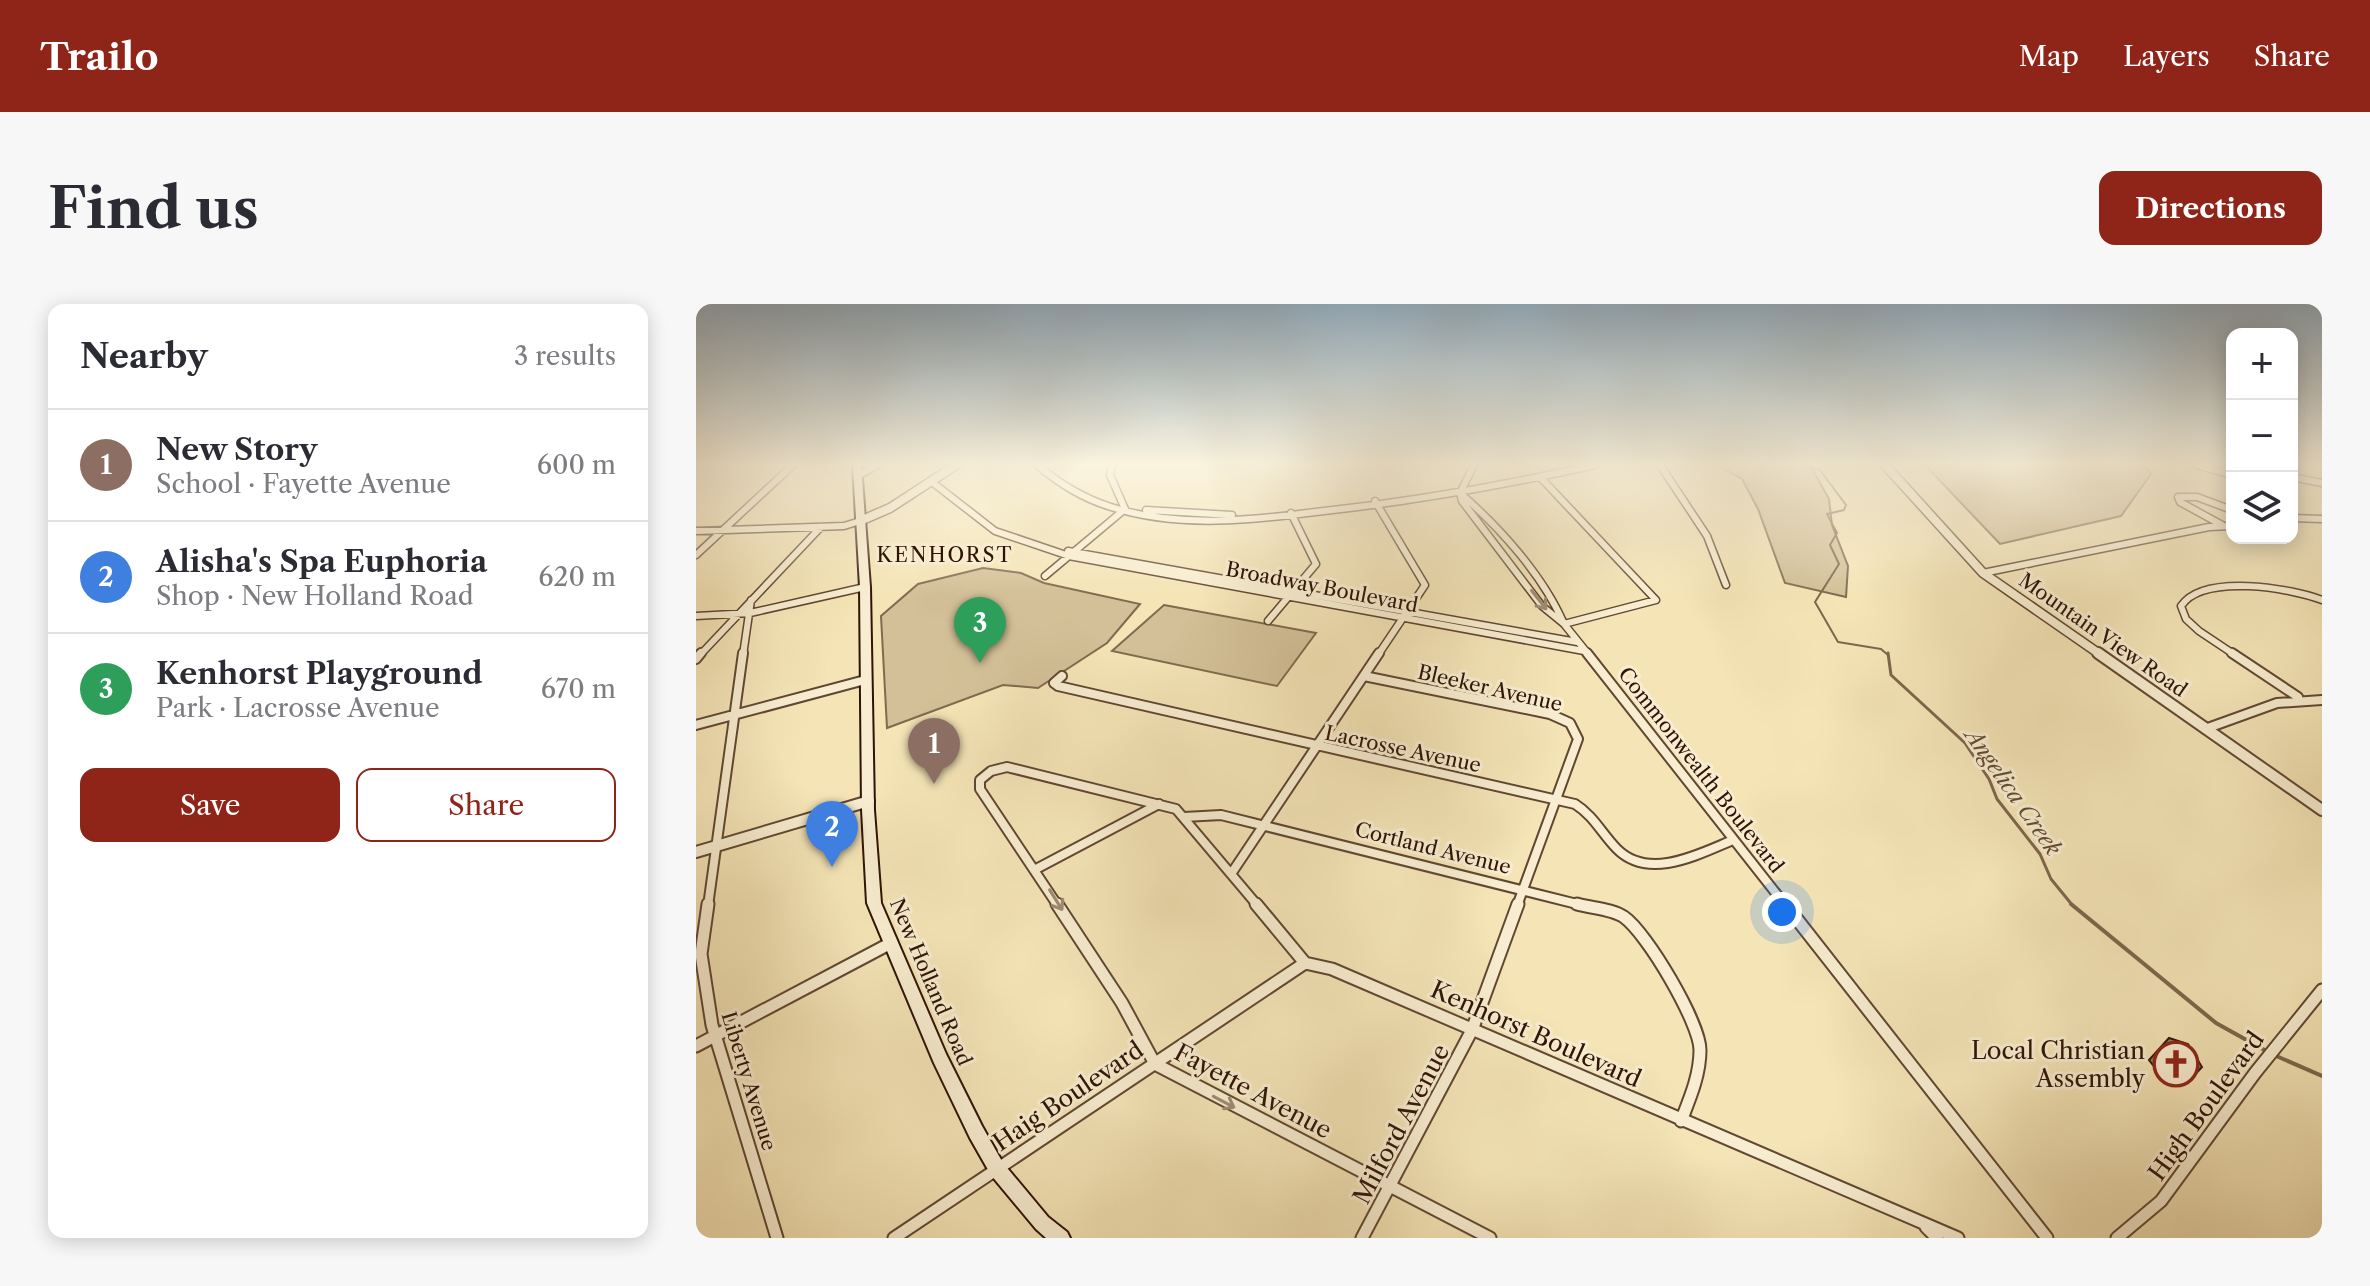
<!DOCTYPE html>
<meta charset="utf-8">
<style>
body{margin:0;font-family:"Libre Caslon Text",serif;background:#f7f7f7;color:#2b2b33}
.controls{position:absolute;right:24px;top:24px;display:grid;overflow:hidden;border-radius:16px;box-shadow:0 4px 20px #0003}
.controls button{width:72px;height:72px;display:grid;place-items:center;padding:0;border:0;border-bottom:2px solid #e1e1e2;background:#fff;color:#2b2b33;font:40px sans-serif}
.you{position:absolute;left:1086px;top:608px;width:28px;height:28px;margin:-20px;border:6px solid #fff;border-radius:50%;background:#1a73e8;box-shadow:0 0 0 12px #1a73e833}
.badge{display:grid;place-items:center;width:52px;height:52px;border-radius:50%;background:#8f2418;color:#fff;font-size:26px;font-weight:700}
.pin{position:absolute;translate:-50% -66px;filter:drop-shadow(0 2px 4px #0008)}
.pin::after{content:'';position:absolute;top:42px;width:28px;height:24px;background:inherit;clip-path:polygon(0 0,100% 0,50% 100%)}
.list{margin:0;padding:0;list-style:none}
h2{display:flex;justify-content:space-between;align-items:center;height:104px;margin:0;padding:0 32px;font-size:34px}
h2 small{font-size:26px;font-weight:400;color:#7c7c81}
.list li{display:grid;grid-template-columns:52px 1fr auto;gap:24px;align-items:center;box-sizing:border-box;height:112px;padding:0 32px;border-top:2px solid #e1e1e2}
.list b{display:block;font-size:30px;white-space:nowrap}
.list p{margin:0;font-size:26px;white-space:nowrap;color:#7c7c81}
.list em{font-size:26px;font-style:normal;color:#7c7c81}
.actions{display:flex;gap:16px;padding:24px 32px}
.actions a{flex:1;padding:18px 0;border:2px solid #8f2418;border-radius:16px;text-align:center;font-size:28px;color:#8f2418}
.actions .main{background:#8f2418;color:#fff}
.icon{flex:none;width:44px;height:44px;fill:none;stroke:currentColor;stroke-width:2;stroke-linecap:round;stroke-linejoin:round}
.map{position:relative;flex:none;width:1626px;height:934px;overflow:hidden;border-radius:16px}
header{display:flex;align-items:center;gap:48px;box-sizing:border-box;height:112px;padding:0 40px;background:#8f2418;color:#fff}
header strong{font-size:38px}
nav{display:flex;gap:44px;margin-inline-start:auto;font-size:28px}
.intro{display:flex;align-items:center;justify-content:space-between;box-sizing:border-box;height:192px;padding:0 48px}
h1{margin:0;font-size:56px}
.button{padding:20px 36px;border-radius:16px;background:#8f2418;color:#fff;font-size:28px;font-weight:700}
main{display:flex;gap:48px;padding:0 48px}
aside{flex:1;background:#fff;border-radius:16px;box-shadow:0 4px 20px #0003}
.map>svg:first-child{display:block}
</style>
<header>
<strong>Trailo</strong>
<nav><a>Map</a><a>Layers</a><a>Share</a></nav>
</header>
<div class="intro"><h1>Find us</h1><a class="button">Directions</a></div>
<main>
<aside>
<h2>Nearby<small>3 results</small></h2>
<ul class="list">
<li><span class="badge" style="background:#8d6e63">1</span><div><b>New Story</b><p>School · Fayette Avenue</p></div><em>600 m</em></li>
<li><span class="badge" style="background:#3f7fe0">2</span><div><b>Alisha's Spa Euphoria</b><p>Shop · New Holland Road</p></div><em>620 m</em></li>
<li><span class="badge" style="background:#2e9e5b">3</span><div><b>Kenhorst Playground</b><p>Park · Lacrosse Avenue</p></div><em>670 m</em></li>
</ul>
<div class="actions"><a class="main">Save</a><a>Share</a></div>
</aside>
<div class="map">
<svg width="1626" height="934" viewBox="0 0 1626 934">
<rect width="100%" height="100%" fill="#f4e4b6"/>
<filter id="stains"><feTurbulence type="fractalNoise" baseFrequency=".0025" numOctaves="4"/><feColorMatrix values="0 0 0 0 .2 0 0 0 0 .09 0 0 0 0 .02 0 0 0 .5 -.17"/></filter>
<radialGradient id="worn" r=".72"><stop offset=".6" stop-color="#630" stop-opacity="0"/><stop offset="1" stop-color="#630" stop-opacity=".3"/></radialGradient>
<path fill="#d3c098" stroke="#816a4f" stroke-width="2" d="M 1021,161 L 1114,161 L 1133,195 L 1136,221 L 1152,262 L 1150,293 L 1089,279 L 1062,205 L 1046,175 Z
M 1229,161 L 1448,161 L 1455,170 L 1425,212 L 1304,240 Z
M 287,264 L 325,269 L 348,279 L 444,300 L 411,339 L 342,384 L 307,381 L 191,424 L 185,312 L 222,280 Z
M 468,301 L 620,329 L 581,382 L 416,347 Z"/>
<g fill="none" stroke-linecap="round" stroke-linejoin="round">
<path stroke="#7d664c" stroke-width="2" d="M 1101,161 L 1124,166 L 1150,201 L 1148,206 L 1131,210 L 1141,229 L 1134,241 L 1143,260 L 1119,298 L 1142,338 L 1185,345 L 1192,351"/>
<path stroke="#7d664c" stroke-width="3" d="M 1192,349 L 1195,371 L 1269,439 L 1293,475 L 1301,495 L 1344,550 L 1355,575 L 1377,602"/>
<path stroke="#7d664c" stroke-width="4" d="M 1375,600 L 1520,719 L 1572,748
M 1578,751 L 1626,772"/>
</g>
<path fill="#958062" stroke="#2f1306" stroke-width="2" d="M 1473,734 L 1492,740 L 1506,763 L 1491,779 L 1464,770 L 1453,756 Z"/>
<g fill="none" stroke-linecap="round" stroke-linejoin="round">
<g stroke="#604732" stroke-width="9">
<path id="minor-far2" d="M 341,161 C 364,180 386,194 415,203 C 483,225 558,216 628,207 C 719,197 809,181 899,161
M 416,161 L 414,171 L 429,205
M 964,161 L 1011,232 L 1030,281
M 1500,161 L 1536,171
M 164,171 L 181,161
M 844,173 L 960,296 L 868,320
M 1596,173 L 1626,179
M 236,178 L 299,227 L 373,252 L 888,347
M 764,189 L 766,197 L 846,302 L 868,320 L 893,351
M 764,189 C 803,223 847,271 868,320
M 764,189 L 778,161
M 679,197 L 729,281 L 682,351
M 450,206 L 536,211
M 1596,214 L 1626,215
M 1526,221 L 1484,198 L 1482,193 L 1501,193 L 1536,206
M 0,227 L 148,222 L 164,217
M 372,247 L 881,338
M 0,251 L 97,161
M 1287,269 L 1513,223 L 1536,222
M 349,272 L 429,205
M 0,312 L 54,309 L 169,283
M 572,317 L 620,260 L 595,209
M 4,351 L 125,223
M 47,351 L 55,296
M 1539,351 L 1503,327 L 1490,315 L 1485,302 C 1507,269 1595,284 1626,296"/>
</g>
<g stroke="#604732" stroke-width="12">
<path id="minor-far1" d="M 891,349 L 1090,602
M 1536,349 L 1602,393
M 0,355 L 5,349
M 366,372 L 358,379 L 362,382 L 879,500 C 898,512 906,530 921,545 C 953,577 1003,550 1037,536
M 668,372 L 854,410 L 874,419 L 882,435 L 821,602
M 0,421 L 169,376
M 1509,425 L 1581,399 L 1626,396
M 488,513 L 525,511 L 889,602
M 340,565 L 463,500
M 535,570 L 683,349
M 12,602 L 47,349
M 362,602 L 284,485 L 284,476 L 295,467 L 311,463 L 480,505 L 562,602"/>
</g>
<g stroke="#604732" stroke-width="15">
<path id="minor" d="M 12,600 L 5,650 L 16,721 L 81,934
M 361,600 L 426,699 L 459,760 L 794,934
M 560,600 L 609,659 L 636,665 L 1262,934
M 881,600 C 895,604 917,605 928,613 C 951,629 1004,719 1004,746 C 1004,771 994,794 985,817
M 1089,600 L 1351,934
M 0,742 L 195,639
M 1230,923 L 1241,934
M 198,934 L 609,659
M 666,934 L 776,726 L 822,600
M 1421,934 L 1465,897 L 1559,769 L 1626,686"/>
</g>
<g stroke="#604732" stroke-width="11">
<path id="tertiary-far1" d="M 1189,161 L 1287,269 L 1405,351
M 164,217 L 194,204 L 260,161"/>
</g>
<g stroke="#604732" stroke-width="14">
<path id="tertiary" d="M 1402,349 L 1626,506
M 0,548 L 173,497"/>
</g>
<g stroke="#2f1306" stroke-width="4">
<path id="secondary" d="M 157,161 L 165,161 L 174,283 L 178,506 L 185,599 L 250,750 L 286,822 L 307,859 L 352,913 L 371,928 L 374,934 L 350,934 L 340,925 L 295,871 L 274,834 L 238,759 L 171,599 L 166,506 L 164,283 Z"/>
</g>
<use href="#minor-far2" stroke="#f8edd0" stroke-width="6"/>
<use href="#minor-far1" stroke="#f8edd0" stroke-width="8"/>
<use href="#minor" stroke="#f8edd0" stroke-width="11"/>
<use href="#tertiary-far1" stroke="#f8edd0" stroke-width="8"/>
<use href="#tertiary" stroke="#f8edd0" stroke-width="10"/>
<use href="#secondary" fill="#f8edd0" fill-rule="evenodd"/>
</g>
<defs><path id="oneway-shaft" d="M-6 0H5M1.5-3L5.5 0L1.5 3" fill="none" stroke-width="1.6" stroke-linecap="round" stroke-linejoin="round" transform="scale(2)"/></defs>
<g stroke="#9e8b75">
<use href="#oneway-shaft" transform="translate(843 296) rotate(52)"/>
<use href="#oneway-shaft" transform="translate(360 596) rotate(58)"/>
<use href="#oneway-shaft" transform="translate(528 798) rotate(28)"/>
</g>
<linearGradient id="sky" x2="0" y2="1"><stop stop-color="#92abbc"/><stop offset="0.55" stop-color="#faf3de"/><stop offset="1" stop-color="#faf3de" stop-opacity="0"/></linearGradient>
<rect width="1626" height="291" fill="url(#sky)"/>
<defs>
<g id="church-ring" transform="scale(2.3)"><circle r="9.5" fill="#f8edd0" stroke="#8f2418" stroke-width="1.5"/><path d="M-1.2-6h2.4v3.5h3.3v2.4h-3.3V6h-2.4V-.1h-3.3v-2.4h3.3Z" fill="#8f2418"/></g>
</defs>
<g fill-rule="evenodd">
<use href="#church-ring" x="1480" y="760"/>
</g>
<g text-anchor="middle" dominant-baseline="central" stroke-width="6" stroke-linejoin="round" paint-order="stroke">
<g font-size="20" letter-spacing="2" fill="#2f1306" stroke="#f8edd0">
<text x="249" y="251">KENHORST</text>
</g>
<g font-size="20" fill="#2f1306" stroke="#f8edd0">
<text transform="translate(626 283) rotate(11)">Broadway Boulevard</text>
<text transform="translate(1407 331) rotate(35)">Mountain View Road</text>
<text transform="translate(794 384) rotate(13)">Bleeker Avenue</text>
<text transform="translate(707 445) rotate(12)">Lacrosse Avenue</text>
<text transform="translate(1005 466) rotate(52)">Commonwealth Boulevard</text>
<text transform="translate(737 544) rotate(14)">Cortland Avenue</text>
<text transform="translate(235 678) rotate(67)">New Holland Road</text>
<text transform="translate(53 777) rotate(73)">Liberty Avenue</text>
</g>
<g font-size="22" font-style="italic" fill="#634a34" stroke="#f8edd0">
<text transform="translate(1317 488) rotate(55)">Angelica Creek</text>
</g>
<g font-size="24" fill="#2f1306" stroke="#f8edd0">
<text transform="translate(840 730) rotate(24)">Kenhorst Boulevard</text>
<text transform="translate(557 787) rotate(28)">Fayette Avenue</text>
<text transform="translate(372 792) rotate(-34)">Haig Boulevard</text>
<text transform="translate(1510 802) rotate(-54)">High Boulevard</text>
<text transform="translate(705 820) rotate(-62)">Milford Avenue</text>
</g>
<g font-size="24" fill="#2f1306" stroke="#f8edd0" text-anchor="end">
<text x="1449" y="746">Local Christian<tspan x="1449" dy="28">Assembly</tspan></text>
</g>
</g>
<rect width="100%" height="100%" filter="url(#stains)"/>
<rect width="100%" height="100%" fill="url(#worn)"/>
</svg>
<div class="controls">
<button>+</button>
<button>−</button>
<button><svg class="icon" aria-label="layers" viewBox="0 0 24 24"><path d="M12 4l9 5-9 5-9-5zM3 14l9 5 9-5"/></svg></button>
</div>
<div class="you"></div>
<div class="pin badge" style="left:238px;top:480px;background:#8d6e63">1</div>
<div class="pin badge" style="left:136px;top:563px;background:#3f7fe0">2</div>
<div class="pin badge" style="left:284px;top:359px;background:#2e9e5b">3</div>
</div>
</main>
